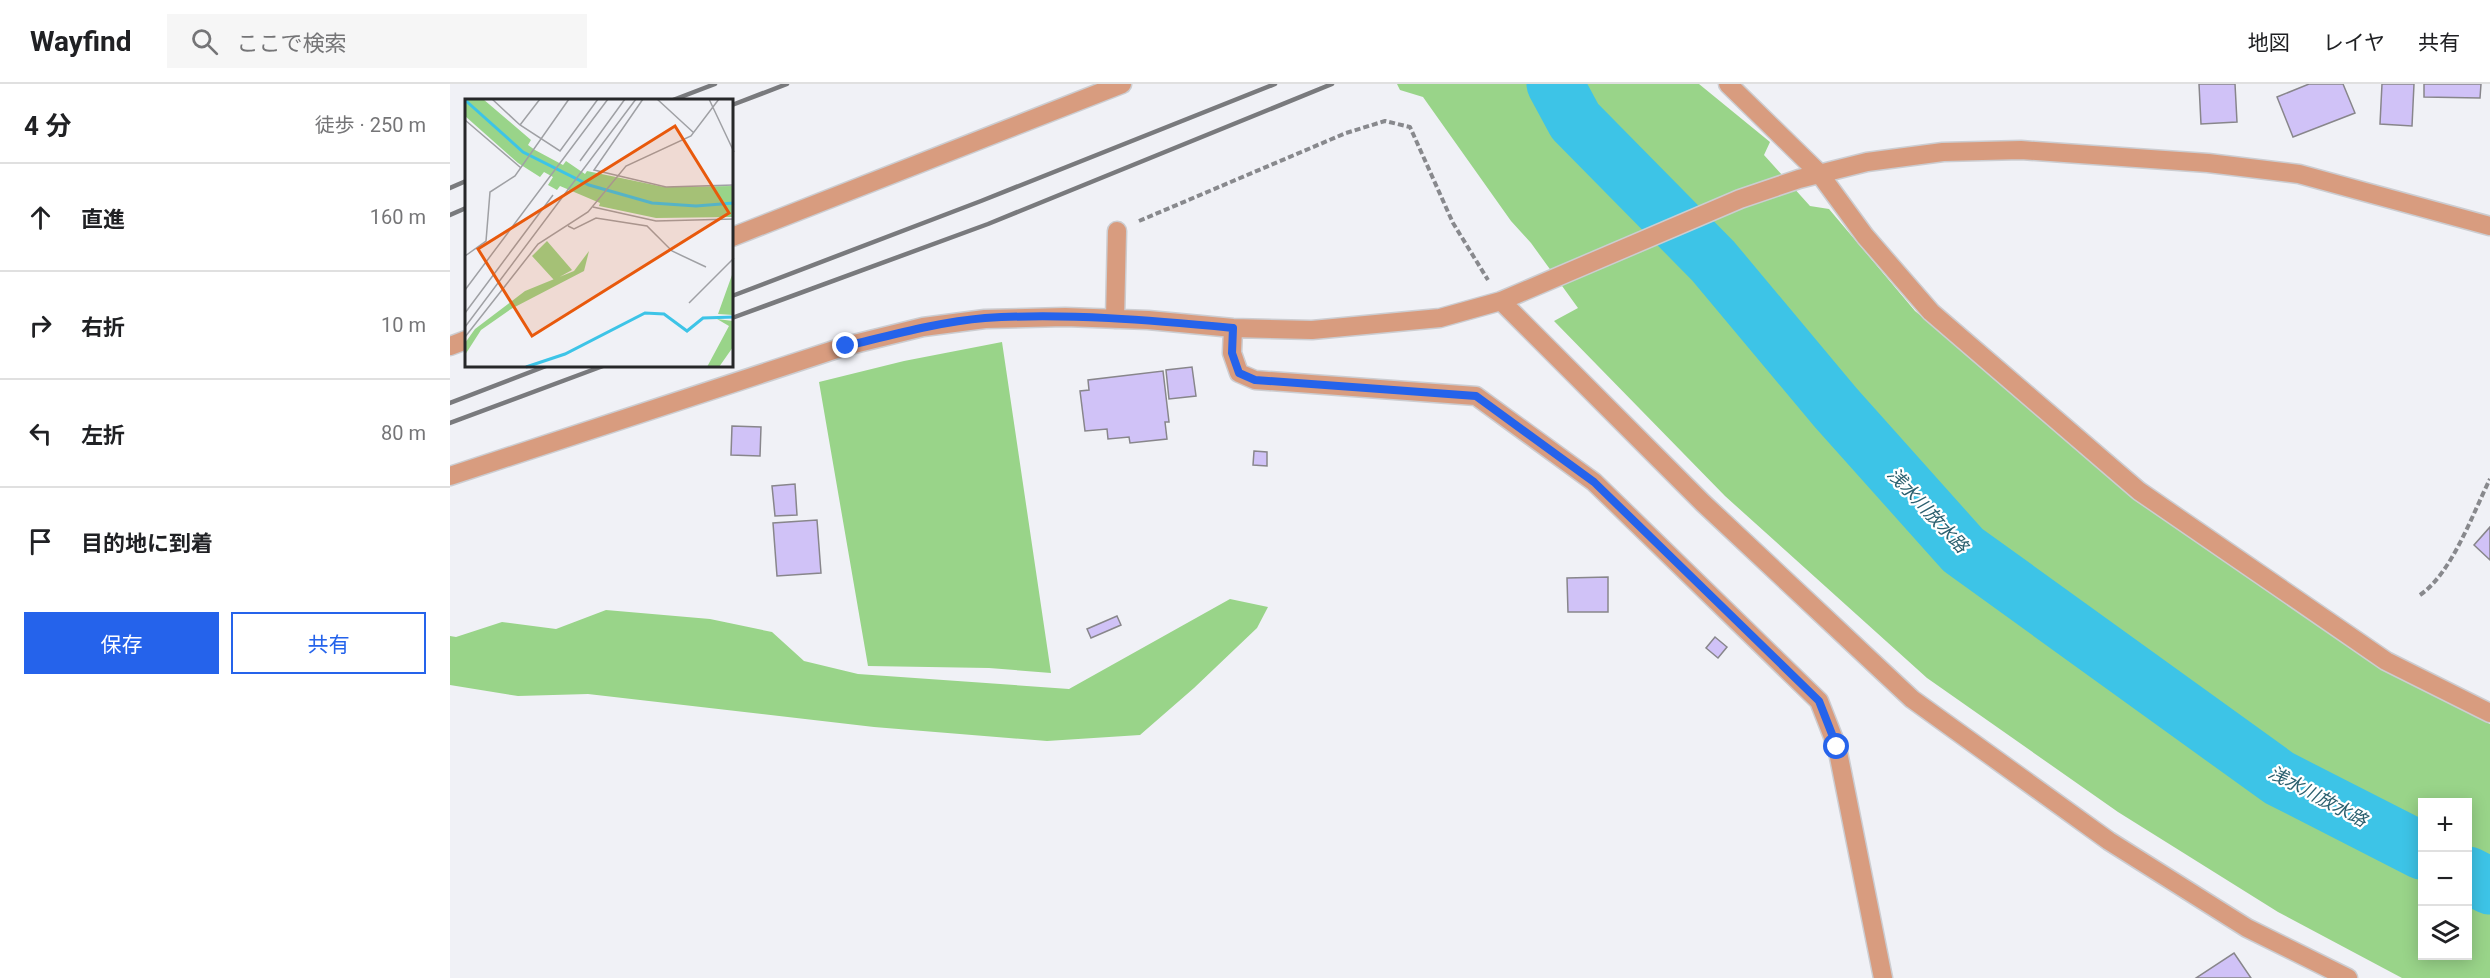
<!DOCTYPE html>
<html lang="ja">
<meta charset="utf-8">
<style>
body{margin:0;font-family:Roboto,"Noto Sans JP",sans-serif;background:#f6f6f6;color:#202124}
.controls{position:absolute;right:18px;bottom:18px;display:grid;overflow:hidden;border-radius:0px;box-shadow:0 3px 15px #0003}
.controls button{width:54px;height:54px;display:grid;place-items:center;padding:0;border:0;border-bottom:2px solid #e0e0e0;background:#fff;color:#202124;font:30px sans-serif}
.stop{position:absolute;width:18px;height:18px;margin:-14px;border:4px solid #2563eb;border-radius:50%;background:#fff}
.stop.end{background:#2563eb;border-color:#fff;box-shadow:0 2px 6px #0008}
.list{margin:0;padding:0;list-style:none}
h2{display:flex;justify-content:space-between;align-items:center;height:78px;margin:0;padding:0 24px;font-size:26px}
h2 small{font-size:20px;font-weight:400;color:#757577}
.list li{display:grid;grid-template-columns:39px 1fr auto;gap:18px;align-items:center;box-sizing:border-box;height:108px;padding:0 24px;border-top:2px solid #e0e0e0}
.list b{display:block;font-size:22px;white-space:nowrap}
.list em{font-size:20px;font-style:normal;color:#757577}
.actions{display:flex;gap:12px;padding:18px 24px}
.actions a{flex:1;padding:14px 0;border:2px solid #2563eb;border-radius:0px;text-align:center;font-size:21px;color:#2563eb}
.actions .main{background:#2563eb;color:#fff}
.icon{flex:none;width:33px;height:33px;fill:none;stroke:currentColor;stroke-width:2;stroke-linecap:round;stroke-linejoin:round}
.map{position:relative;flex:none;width:2040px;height:894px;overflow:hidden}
header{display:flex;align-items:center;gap:36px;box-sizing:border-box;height:84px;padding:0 30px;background:#fff;border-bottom:2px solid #e0e0e0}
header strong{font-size:28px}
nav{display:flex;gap:33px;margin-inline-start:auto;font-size:21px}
.search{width:420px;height:54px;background:#f6f6f6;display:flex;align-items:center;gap:15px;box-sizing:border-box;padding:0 21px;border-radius:0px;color:#757577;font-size:22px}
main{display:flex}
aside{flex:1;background:#fff}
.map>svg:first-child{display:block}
</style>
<header>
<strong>Wayfind</strong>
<div class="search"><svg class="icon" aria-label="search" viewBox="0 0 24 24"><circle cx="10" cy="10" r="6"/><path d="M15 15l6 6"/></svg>ここで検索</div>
<nav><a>地図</a><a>レイヤ</a><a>共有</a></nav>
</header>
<main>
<aside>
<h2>4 分<small>徒歩 · 250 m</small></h2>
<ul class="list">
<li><svg class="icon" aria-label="ahead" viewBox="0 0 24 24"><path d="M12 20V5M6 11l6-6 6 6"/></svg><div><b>直進</b></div><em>160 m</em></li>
<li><svg class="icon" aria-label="right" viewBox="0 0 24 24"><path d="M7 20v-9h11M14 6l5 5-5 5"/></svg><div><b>右折</b></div><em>10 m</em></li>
<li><svg class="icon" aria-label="left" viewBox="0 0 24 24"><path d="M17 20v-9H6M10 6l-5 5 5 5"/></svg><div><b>左折</b></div><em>80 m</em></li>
<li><svg class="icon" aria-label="arrive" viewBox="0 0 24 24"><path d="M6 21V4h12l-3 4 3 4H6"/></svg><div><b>目的地に到着</b></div></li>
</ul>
<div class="actions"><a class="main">保存</a><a>共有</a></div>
</aside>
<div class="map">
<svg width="2040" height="894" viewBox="0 0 2040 894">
<rect width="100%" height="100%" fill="#f0f1f6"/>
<path fill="#99d489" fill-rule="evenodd" d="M 947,0 L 1249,0 L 1320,58 L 1314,71 L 1360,122 L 1379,125 L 1465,227 L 1676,404 L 1929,583 L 2040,640 L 2040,894 L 1952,894 L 1828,828 L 1668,728 L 1477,594 L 1275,412 L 1104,237 L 1128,224 L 1081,159 L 1061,137 L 973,13 L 950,6 ZM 1972,718 L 2018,718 L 2018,872 L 1972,872 Z
M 552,258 L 601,589 L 539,584 L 418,582 L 369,298 L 454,277 Z
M 780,515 L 818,523 L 807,544 L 744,604 L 690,651 L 597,657 L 424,643 L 138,610 L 68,612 L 0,601 L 0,552 L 6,553 L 52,538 L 106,545 L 156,526 L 260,535 L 322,548 L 354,577 L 408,590 L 619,605 Z"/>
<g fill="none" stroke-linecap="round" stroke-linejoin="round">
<path stroke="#3dc4e7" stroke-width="57" d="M 1105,0 L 1125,37 L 1263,177 L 1386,324 L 1513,466 L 1829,694 L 1972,767
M 2018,791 L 2040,802"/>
</g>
<path fill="#d0c2f7" stroke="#88868b" stroke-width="1.5" d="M 1749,0 L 1785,0 L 1787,38 L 1751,40 Z
M 1859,0 L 1893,0 L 1905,29 L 1843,53 L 1827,13 Z
M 1932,0 L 1964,0 L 1962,42 L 1930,40 Z
M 1974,0 L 2031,0 L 2030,14 L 1974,13 Z
M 742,283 L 746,312 L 719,315 L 716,286 Z
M 713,287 L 719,338 L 715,338 L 717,355 L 680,359 L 679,353 L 658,355 L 657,345 L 635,347 L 630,307 L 639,306 L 638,296 Z
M 282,342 L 311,343 L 310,372 L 281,371 Z
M 804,367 L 817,368 L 817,382 L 803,381 Z
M 345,400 L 347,431 L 325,432 L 322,402 Z
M 367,436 L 371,489 L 327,492 L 323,439 Z
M 2040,443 L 2040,476 L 2024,461 Z
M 1158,493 L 1158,528 L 1118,528 L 1117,494 Z
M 667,532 L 671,541 L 641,554 L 637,545 Z
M 1265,553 L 1277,563 L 1268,574 L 1256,564 Z
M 1784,869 L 1801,894 L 1746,894 Z"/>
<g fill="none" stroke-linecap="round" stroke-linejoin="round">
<g stroke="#cccdd1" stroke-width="21">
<path id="minor" d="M 1278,0 L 1369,89 L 1415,152 L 1481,228 L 1689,407 L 1936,577 L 2040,629
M 282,153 L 672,0
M 1051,217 L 1253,419 L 1462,615 L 1659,757 L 1797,844 L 1898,894
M 665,235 L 667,147
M 783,244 L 782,269 L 789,289 L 805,296 L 1026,312 L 1144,398 L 1369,617 L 1387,663 L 1433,894
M 0,262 L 16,256
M 0,392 L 396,262 L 473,243 L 535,235 L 615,233 L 698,236 L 783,244 L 862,246 L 990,234 L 1051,217 L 1290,115 L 1349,95 L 1417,78 L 1493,68 L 1571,66 L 1758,79 L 1849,90 L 2040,142"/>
</g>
<path stroke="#88898d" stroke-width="4" stroke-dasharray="6 3" stroke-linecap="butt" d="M 689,137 L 896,49 L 935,37 L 960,43 L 1003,139 L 1038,196
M 1970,511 C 2002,489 2022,431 2040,395"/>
<use href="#minor" stroke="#d89c7f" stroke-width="18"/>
<path stroke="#797a7d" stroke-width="4.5" d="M 223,16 L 265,0
M 282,21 L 337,0
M 0,104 L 16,97
M 0,131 L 16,124
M 282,212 L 531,117 L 825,0
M 282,234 L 538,140 L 882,0
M 0,319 L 96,282
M 0,339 L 153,282"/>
</g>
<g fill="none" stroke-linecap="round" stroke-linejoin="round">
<path stroke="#2563eb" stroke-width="8" d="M 396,262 C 442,251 488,238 535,234 C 617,229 701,236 783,244 L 782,269 L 789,289 L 805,296 L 1026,312 L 1144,398 L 1369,617 L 1387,663"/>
</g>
<g text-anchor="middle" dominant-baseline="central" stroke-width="4.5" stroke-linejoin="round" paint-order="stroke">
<g font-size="18" font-style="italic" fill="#2b606f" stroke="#fff">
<text transform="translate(1478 426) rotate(47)">浅水川放水路</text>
<text transform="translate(1868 712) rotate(28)">浅水川放水路</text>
</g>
</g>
<g transform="translate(15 15)">
<rect width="268" height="268" fill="#f0f1f6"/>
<path d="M 0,0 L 18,0 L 66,41 L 63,46 L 70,51 L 98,66 L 101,62 L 120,75 L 122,72 L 199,88 L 268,87 L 268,118 L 191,119 L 134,107 L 135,104 L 95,87 L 92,91 L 83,86 L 88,78 L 79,73 L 75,78 L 53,64 L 0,17 ZM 82,142 L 107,171 L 89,181 L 67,157 ZM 124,152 L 119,172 L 46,210 L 16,231 L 0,256 L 0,244 L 10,230 L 60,192 L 109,172 ZM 268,175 L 268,216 L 253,215 L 267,176 ZM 252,220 L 268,222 L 268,248 L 254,268 L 242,268 L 264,227 Z" fill="#99d489"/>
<path fill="none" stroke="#3dc4e7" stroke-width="3" d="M 0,1 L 58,53 L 124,86 L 187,104 L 231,107 L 269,104M 61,268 L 100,255 L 180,214 L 199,215 L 222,232 L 238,219 L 269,218"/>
<path fill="none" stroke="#9fa0a4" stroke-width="1.5" d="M 27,0 L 55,26 L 95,52 L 133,0M 178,0 L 129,71 L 201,88 L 269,86M 192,0 L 229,34M 244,0 L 269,53M 0,21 L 56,69M 55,26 L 75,0M 115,62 L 160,0M 128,108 L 191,122 L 269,120M 103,127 L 109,130 L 131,119 L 182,127 L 207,152 L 241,168M 0,157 L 21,142 L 25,93 L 50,77 L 104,0M 0,191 L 143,0M 224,204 L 269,159M 0,214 L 88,96M 0,228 L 171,0M 0,238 L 73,145 L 123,113 L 161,67 L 226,37 L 254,0"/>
<path fill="#e8590c" fill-opacity="0.15" stroke="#e8590c" stroke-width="3" d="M 210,27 L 264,114 L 67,237 L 13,150 Z"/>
<rect width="268" height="268" fill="none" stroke="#262729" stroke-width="3"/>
</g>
</svg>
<div class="controls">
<button>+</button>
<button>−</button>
<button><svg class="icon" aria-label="layers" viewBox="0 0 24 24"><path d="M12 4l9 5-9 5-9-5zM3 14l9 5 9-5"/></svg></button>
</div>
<div class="stop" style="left:1387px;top:663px"></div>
<div class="stop end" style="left:396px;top:262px"></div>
</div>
</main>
